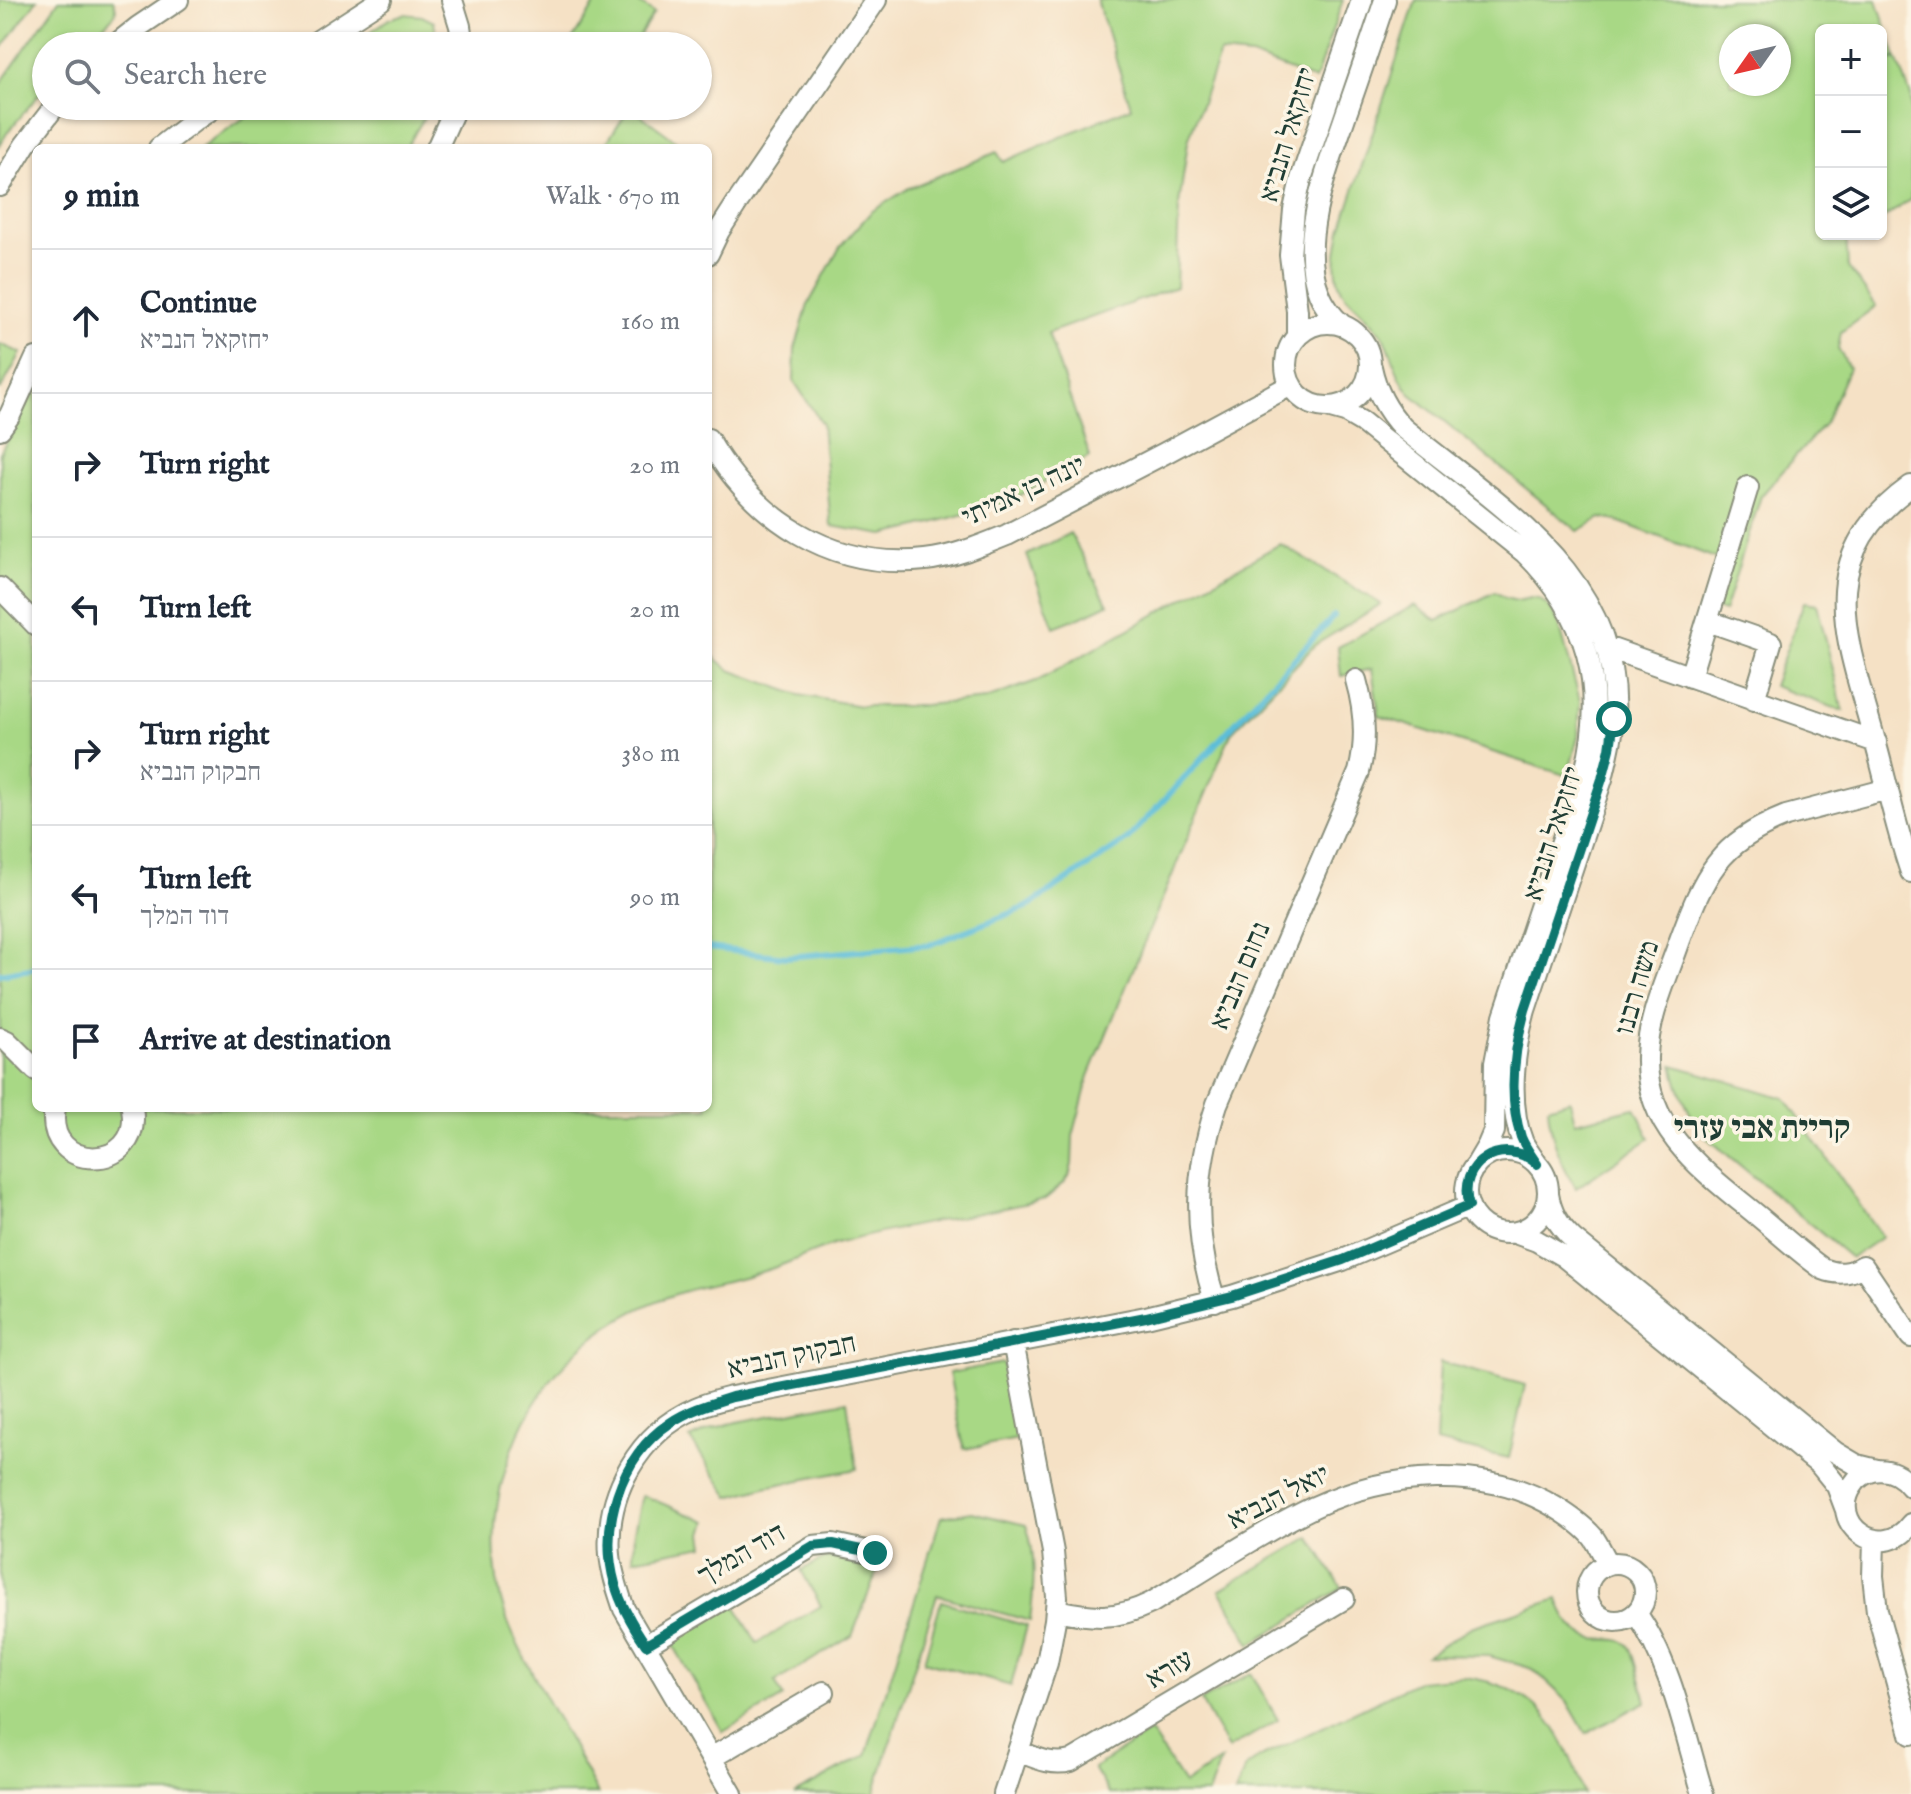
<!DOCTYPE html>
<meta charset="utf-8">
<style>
body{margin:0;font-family:"IM FELL English","Frank Ruhl Libre",serif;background:#f6f6f7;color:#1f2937}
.controls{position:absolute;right:24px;top:24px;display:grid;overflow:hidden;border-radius:12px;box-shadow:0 2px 6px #0004}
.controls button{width:72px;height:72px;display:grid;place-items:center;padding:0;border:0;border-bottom:2px solid #e0e1e3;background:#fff;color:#1f2937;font:40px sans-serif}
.compass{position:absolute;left:1719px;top:24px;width:72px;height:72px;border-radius:50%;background:#fff;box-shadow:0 2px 6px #0004;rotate:236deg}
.stop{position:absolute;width:24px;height:24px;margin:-18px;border:6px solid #0f766e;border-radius:50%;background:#fff}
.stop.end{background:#0f766e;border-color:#fff;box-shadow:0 2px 8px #0008}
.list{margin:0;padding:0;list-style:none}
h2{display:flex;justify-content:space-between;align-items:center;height:104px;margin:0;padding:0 32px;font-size:34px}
h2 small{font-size:26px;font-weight:400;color:#747a83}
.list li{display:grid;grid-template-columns:52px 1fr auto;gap:24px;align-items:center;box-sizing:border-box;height:144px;padding:0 32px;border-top:2px solid #e0e1e3}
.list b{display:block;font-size:30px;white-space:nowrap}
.list p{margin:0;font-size:26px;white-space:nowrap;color:#747a83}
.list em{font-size:26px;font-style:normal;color:#747a83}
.icon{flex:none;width:44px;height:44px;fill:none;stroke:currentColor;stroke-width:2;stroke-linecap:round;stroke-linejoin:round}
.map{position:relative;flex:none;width:1911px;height:1794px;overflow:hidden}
.search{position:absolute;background:#fff;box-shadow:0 2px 6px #0004;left:32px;top:32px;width:680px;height:88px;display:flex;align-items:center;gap:20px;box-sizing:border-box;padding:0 28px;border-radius:44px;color:#747a83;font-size:30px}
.panel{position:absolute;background:#fff;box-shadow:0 2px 6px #0004;left:32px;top:144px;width:680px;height:968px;border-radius:12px}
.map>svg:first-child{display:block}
</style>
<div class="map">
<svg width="1911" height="1794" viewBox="0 0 1911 1794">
<rect width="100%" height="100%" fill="#fcf5e5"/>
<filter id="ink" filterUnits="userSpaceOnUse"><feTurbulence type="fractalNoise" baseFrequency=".0125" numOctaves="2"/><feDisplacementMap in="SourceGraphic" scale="16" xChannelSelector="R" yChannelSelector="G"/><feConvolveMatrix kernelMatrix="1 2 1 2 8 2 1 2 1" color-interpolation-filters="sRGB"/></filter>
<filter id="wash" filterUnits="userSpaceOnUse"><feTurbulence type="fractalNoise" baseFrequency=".006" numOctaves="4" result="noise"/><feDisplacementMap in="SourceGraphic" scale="32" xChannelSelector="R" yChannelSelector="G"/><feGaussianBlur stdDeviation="1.8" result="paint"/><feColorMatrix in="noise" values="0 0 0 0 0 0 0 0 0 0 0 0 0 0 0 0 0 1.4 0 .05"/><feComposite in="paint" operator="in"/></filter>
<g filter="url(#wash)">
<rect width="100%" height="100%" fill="#f5e1c5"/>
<path fill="#a8d885" stroke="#648a5c" stroke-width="2" fill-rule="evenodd" d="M 0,0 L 37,0 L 0,51 Z
M 59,0 L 113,0 C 115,5 117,8 115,13 C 114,19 87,39 80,46 L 46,46 L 46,86 L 7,133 L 0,145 L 0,84 Z
M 598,0 L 634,0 L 654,13 L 633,46 L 568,46 Z
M 1097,0 L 1343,0 L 1315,80 L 1251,56 L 1220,53 L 1188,141 L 1179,205 L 1176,287 L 1048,333 L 1090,457 L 1008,502 L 914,528 L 884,535 L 831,526 L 822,424 L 794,381 L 795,349 L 808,305 L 840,247 L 871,212 L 909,188 L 997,152 L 1003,162 L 1131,107 Z
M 1416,0 L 1877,0 L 1896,57 L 1881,65 L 1881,30 L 1821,30 L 1821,234 L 1846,234 L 1848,267 L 1876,306 L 1841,332 L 1838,348 L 1849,368 L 1825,423 L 1761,496 L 1724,612 L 1707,606 L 1718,559 L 1617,521 L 1601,518 L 1578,531 L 1411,394 C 1393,373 1396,359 1384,338 C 1374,321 1359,310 1346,296 C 1331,279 1337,250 1341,230 ZM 1731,36 L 1779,36 L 1779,84 L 1731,84 Z
M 404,14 L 422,16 L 434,22 L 438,46 L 350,46 L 389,19 Z
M 1897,58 L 1911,96 L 1911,199 L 1881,220 L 1881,66 Z
M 261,106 L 431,106 L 406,148 L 201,148 Z
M 630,107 L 684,147 L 683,148 L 603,148 Z
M 0,344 L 21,353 L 0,391 Z
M 36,387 L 36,1108 L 708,1108 L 708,652 L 730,670 L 799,695 L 861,706 L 914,706 L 986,699 L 1039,680 L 1280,544 L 1381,604 L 1315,645 L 1231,733 L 1089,1076 L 1073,1136 L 1072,1164 L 1069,1176 L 1063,1184 L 1045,1199 C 978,1215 910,1224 843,1242 C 816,1249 791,1263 764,1271 C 737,1280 709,1284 682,1292 C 594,1319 533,1380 506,1468 C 491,1515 490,1570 506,1617 C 515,1643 530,1668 543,1693 C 562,1727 580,1760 598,1794 L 0,1794 L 0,453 Z
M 1070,533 L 1108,604 L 1087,614 L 1054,627 L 1027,555 Z
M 1495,592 L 1505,598 L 1517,601 L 1530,598 L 1539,599 L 1548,606 L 1558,620 L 1580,701 L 1578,737 L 1568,776 L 1379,716 L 1372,669 L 1341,676 L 1338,647 L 1415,605 L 1437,621 Z
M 1804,602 L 1817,604 L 1843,711 L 1773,686 Z
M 1673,1065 L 1785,1098 L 1882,1237 L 1851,1258 L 1705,1136 C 1688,1115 1679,1092 1673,1065 Z
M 1570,1100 L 1575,1122 L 1635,1108 L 1650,1138 L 1576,1188 C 1560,1162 1550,1137 1548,1107 Z
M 1440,1362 L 1525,1385 L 1509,1458 L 1436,1442 Z
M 1003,1363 L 1018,1439 L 964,1449 L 949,1373 Z
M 847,1401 L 857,1469 L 765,1487 L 730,1497 L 690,1439 L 706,1431 L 732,1423 Z
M 642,1495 L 707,1522 L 703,1533 L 705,1546 L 633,1559 L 634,1532 Z
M 972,1512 L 1026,1525 C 1037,1556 1034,1589 1030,1621 L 937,1595 L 874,1794 L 794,1794 L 866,1755 L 941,1517 Z
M 1310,1537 L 1342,1588 L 1251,1644 L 1220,1590 Z
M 829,1557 L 878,1569 L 852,1636 L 775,1682 L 783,1697 L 723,1732 L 671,1641 L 735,1605 L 757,1643 L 821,1606 L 801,1570 Z
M 1558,1599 C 1563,1617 1575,1635 1594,1639 C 1606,1641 1622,1636 1630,1647 C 1635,1655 1643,1691 1646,1702 L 1586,1734 L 1567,1701 L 1533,1669 L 1489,1656 L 1427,1655 L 1471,1627 Z
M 941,1601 L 1027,1626 L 1011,1686 L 924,1661 Z
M 1251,1673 L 1278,1720 L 1228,1749 L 1201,1701 Z
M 1464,1677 C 1537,1686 1564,1728 1583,1794 L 1235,1794 L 1245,1768 L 1260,1757 L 1419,1681 Z
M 1150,1732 L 1184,1784 L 1221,1760 L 1208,1794 L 1110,1794 L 1094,1768 Z"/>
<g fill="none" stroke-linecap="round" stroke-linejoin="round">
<path stroke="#5bbdd9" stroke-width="6" d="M 708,948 L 786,957 L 929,945 L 1027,907 L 1127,840 L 1334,616
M 0,974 L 36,968"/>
</g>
</g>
<g filter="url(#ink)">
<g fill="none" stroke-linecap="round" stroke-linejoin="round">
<g stroke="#8a8f7c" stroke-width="24">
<path id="minor" d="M 452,0 L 460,26 L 463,46
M 114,46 L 138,27 L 178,0
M 310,46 L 381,0
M 159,148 L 194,121 L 216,106
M 437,148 L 456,106
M 0,186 L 25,145 L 55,106
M 708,254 L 719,231 L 739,200 L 876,0
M1286 365a42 42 0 1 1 84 0a42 42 0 1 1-84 0Z
M 1342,325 C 1283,275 1325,176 1345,117 C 1359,78 1372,39 1385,0
M 1297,337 L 1297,311 L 1290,255 L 1294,210 L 1301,179 L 1362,0
M 1371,367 C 1376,391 1386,410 1403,428 C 1499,507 1622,576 1614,719 C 1612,739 1607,759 1602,779 L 1525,1010 C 1514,1049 1507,1104 1523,1143 C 1527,1150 1532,1157 1537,1164
M 1327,407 L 1345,412 L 1362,422 L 1525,553 C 1588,615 1607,686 1585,772 L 1504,1016 L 1495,1063 L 1494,1131 L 1488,1145 L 1475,1167
M 0,429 L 10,415 L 36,358
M 708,439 C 754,519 831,570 925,560 C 953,557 980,546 1007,535 L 1165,453 L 1291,385
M 1911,486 C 1809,559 1848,641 1875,741 C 1887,784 1896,829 1911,872
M 0,588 L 36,625
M 1708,621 L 1771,643 L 1754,700
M 1606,647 L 1876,742
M 1690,677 L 1748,487
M 1888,789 L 1786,816 C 1718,843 1704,875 1680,940 C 1667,978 1648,1017 1647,1057 C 1645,1131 1706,1173 1757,1215 C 1779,1233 1800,1253 1823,1269 C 1838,1275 1850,1274 1863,1266 L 1911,1337
M 0,1038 L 7,1041 L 36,1070
M 55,1108 C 43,1174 144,1174 132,1108
M1466 1192a41 41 0 1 1 82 0a41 41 0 1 1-82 0Z
M 1548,1194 C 1551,1213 1559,1226 1573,1239 L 1835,1452 L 1857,1465 L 1877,1470
M 1515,1233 L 1537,1241 L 1563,1256 L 1820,1465 L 1837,1486 L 1846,1510
M 1215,1301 C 1193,1232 1194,1173 1217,1104 L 1359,772 C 1367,741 1365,711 1356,680
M 1911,1487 C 1902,1475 1889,1468 1873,1471 C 1865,1473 1857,1478 1853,1485 C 1826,1523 1881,1564 1911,1524
M 1874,1540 L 1873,1576 L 1877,1611 L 1911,1734
M1587 1592a29 29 0 1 1 58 0a29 29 0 1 1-58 0Z
M 1056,1610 C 1093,1618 1116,1620 1151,1603 C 1205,1570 1258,1534 1314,1507 C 1387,1473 1484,1464 1555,1507 C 1568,1515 1583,1525 1593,1537 C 1599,1545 1603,1555 1608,1563
M 1636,1613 C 1672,1664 1685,1735 1703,1794
M 646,1645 L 813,1546 L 833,1544 L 875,1553
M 1018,1751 C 1036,1758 1051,1766 1071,1761 L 1344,1599
M 711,1758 L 824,1692
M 732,1794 L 624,1609 C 618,1591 612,1574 610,1555 C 605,1493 639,1433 696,1408 C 707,1403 720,1400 732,1397 L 1146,1317 L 1232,1296 L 1343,1260 L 1469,1206
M 1004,1794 L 1047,1663 L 1055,1620 L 1057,1597 L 1053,1552 L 1013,1342"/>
</g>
<use href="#minor" stroke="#fff" stroke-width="20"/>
</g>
</g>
<g fill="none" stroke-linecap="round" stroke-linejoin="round" filter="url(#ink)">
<path stroke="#0f766e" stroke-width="10" d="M 875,1553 L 833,1544 L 813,1546 L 646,1645 C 633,1626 621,1606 615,1584 C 599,1527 619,1457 670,1423 C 689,1410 710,1404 732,1397 L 1146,1317 L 1232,1296 L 1343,1260 L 1469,1206 C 1455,1163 1504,1135 1537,1164 C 1531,1155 1525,1147 1521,1137 C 1508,1097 1514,1050 1525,1010 L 1602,779 L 1610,749 L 1614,719"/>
</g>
<g text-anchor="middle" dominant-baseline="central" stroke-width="7" stroke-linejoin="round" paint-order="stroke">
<g font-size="28" fill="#1f3d34" stroke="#fcf5e5">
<text transform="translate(1289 135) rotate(-73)">יחזקאל הנביא</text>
<text transform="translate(1024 492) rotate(-25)">יונה בן אמיתי</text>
<text transform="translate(1554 834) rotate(-72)">יחזקאל הנביא</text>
<text transform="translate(1241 976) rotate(-67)">נחום הנביא</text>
<text transform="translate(1638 988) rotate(-74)">משה רבנו</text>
<text transform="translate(792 1357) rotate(-12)">חבקוק הנביא</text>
<text transform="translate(1279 1498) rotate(-27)">יואל הנביא</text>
<text transform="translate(742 1555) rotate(-30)">דוד המלך</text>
<text transform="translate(1170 1670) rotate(-31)">עזרא</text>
</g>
<g font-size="32" font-weight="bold" fill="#1f3d34" stroke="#fcf5e5">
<text x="1762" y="1129">קריית אבי עזרי</text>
</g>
</g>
</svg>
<div class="controls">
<button>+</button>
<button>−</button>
<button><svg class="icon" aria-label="layers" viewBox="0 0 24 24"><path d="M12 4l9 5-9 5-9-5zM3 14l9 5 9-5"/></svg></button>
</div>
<svg class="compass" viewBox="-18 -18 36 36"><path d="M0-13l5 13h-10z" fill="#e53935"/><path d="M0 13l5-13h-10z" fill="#747a83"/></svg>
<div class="stop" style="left:1614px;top:719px"></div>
<div class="stop end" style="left:875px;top:1553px"></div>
<div class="search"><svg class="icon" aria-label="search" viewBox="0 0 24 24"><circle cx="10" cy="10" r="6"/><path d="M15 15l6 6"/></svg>Search here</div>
<section class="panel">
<h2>9 min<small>Walk · 670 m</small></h2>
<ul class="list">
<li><svg class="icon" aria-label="ahead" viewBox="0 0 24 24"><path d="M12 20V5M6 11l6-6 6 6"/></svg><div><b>Continue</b><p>יחזקאל הנביא</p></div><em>160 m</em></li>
<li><svg class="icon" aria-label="right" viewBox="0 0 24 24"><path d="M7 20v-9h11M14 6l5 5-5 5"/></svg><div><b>Turn right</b></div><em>20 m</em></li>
<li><svg class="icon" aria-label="left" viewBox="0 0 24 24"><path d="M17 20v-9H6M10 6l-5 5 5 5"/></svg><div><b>Turn left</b></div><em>20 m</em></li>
<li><svg class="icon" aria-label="right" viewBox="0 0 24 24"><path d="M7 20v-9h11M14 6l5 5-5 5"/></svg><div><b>Turn right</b><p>חבקוק הנביא</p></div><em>380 m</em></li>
<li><svg class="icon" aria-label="left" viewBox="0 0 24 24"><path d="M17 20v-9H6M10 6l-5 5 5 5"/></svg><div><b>Turn left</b><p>דוד המלך</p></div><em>90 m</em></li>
<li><svg class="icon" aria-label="arrive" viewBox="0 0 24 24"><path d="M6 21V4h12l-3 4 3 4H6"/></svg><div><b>Arrive at destination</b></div></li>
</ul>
</section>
</div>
